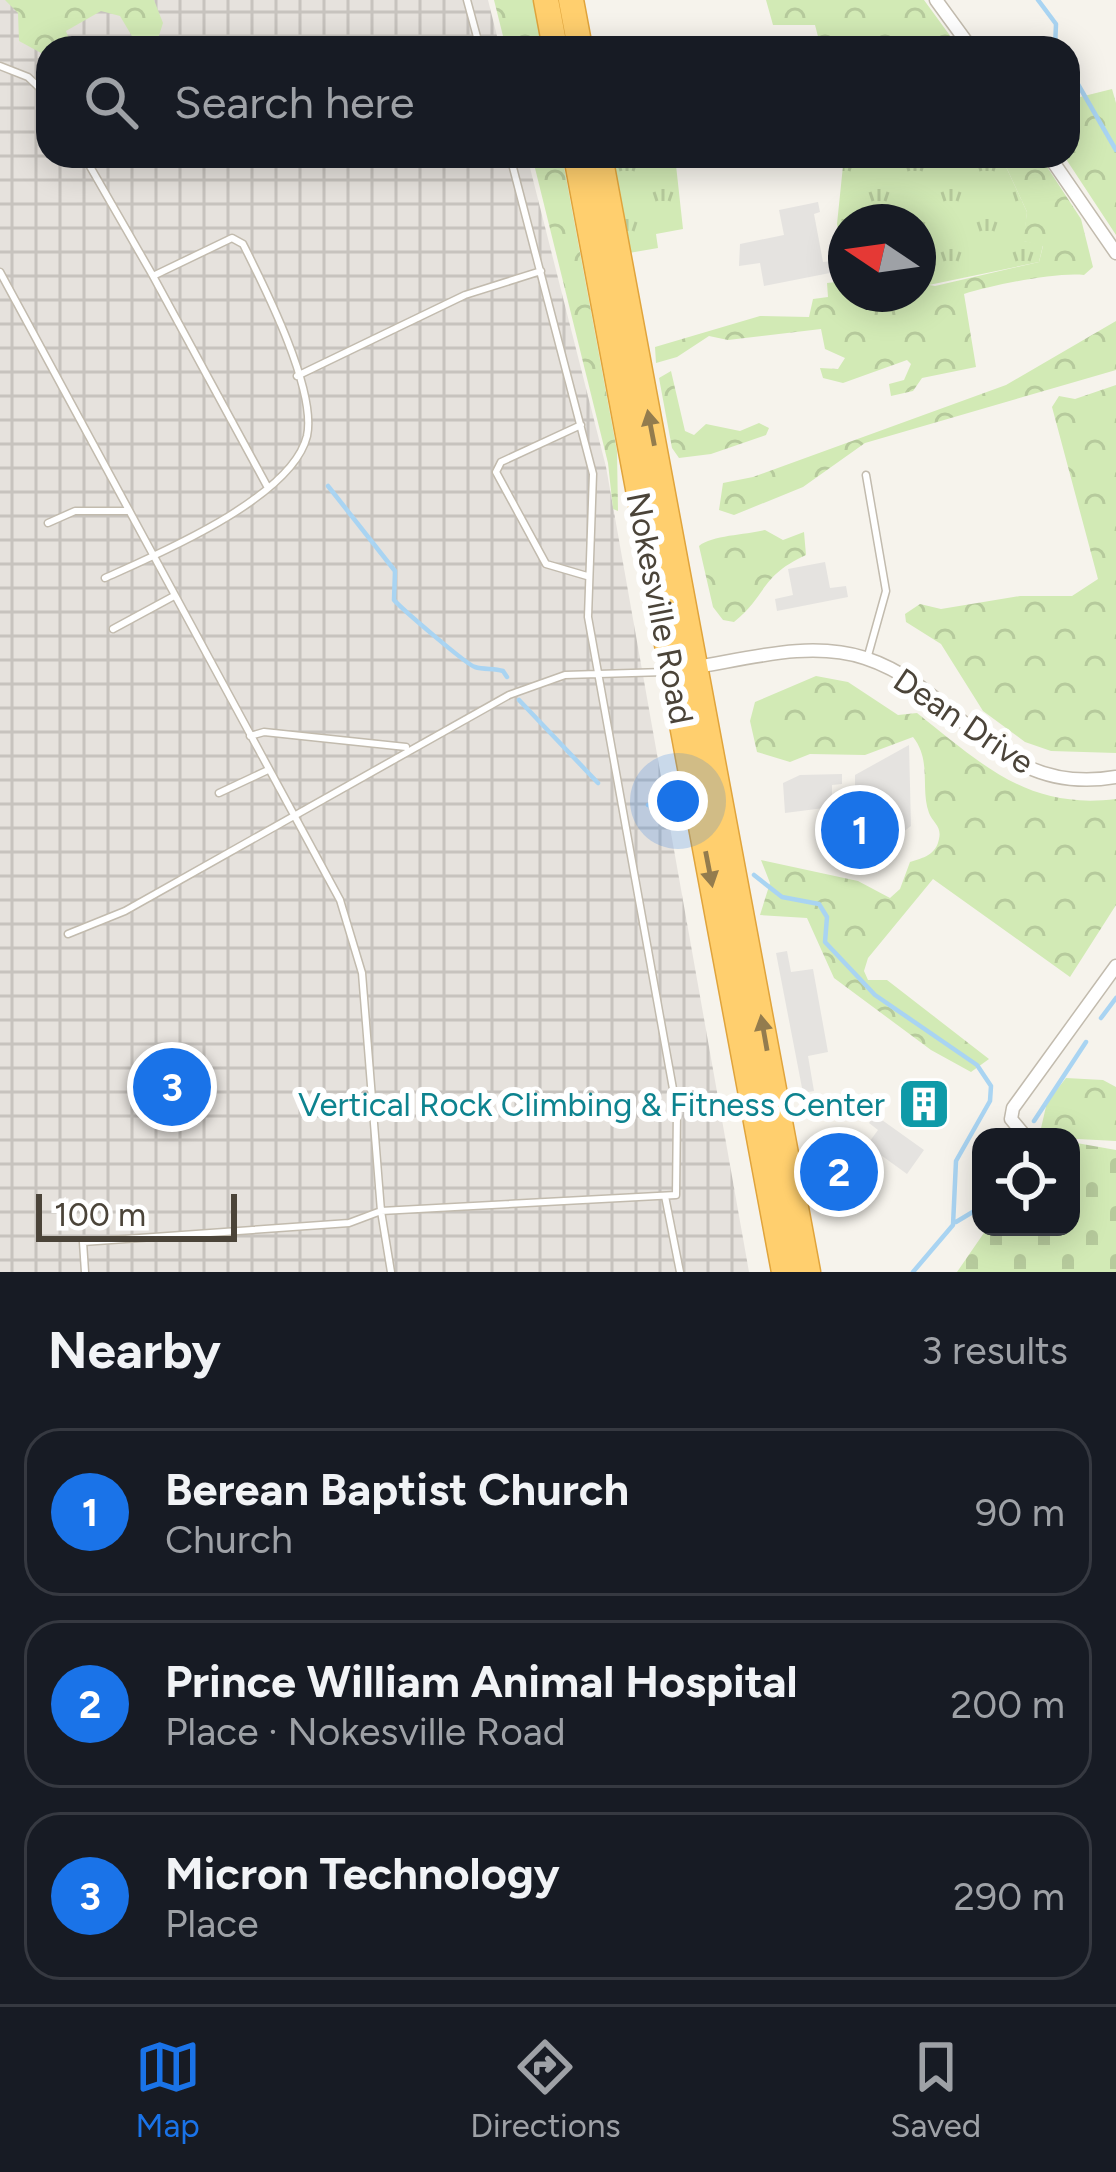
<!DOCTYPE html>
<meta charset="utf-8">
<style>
body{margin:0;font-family:Figtree,sans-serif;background:#242831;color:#f1f3f6}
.controls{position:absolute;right:36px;bottom:36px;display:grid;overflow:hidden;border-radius:24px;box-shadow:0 6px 30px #0003}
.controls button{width:108px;height:108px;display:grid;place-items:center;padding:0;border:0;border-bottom:3px solid #363941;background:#171b24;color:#f1f3f6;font:60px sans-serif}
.compass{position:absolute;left:828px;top:204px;width:108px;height:108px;border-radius:50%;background:#171b24;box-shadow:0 6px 30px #0003;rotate:283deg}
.scale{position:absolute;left:36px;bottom:30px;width:201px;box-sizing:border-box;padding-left:12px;border:6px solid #4b4439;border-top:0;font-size:33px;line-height:42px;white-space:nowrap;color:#4b4439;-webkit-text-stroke:9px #fff;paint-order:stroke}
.you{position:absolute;left:678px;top:801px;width:42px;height:42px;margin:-30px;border:9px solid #fff;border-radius:50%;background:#1a73e8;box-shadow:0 0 0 18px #1a73e833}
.badge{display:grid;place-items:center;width:78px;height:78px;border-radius:50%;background:#1a73e8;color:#fff;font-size:39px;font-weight:700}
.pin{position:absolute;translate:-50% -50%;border:6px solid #fff;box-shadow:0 3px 12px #0006}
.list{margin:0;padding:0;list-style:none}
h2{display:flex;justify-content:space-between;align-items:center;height:156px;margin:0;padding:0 48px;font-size:51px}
h2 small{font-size:39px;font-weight:400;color:#9ea1a6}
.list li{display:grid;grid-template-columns:78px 1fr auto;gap:36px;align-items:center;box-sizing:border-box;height:168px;margin:0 24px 24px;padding:0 24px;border:3px solid #363941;border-radius:36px}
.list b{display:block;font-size:45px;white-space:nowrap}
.list p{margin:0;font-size:39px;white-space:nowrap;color:#9ea1a6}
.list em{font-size:39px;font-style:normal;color:#9ea1a6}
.icon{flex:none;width:66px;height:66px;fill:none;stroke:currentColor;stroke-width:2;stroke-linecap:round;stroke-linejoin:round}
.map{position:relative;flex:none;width:1116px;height:1272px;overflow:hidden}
.search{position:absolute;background:#171b24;box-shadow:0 6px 30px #0003;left:36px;right:36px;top:36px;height:132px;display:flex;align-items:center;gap:30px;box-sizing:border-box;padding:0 42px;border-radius:36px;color:#9ea1a6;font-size:45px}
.sheet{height:732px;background:#171b24}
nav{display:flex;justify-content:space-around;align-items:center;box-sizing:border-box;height:168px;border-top:3px solid #363941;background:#171b24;font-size:33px;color:#9ea1a6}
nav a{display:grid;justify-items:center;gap:6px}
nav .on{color:#1a73e8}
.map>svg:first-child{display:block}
</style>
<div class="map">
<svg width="1116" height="1272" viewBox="0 0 1116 1272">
<defs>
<pattern id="industrial-grid" width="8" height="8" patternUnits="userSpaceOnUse" patternTransform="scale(3)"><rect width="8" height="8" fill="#e6e2dd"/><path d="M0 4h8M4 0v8" fill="none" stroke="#c7c3be"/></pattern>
<pattern id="grass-tufts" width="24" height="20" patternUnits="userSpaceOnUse" patternTransform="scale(3)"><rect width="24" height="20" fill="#d2eab5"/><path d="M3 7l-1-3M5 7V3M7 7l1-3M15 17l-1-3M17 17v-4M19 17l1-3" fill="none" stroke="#b6ca9c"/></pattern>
<pattern id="forest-crowns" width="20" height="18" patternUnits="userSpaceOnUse" patternTransform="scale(3)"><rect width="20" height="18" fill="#d2eab5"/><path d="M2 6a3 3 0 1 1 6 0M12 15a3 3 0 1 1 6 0" fill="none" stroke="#b6ca9c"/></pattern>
<pattern id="cemetery-stones" width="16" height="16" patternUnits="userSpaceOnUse" patternTransform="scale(3)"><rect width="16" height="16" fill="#d2eab5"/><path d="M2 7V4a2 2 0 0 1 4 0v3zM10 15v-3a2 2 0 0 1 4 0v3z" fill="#b6ca9c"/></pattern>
</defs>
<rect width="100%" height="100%" fill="#f6f3ec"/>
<path fill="url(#industrial-grid)" d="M 0,0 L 488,0 L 500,48 L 48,48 L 48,156 L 527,156 L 606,467 L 749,1272 L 0,1272 Z"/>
<path fill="url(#grass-tufts)" d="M 611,156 L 633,156 L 635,162 L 675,156 L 683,229 L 656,234 L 658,248 L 629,253 Z
M 844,156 L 1001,156 L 1027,212 L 1024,241 L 1043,245 L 1039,262 L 924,286 L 918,283 L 918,222 L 846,222 L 846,266 L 837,224 Z"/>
<path fill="url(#forest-crowns)" d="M 5,0 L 154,0 L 163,23 L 155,48 L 139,48 L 120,16 L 101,11 L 66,31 L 70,42 L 43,54 L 19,41 L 18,13 Z
M 494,0 L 533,0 L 542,48 L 506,48 Z
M 766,0 L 924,0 L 959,48 L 821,48 L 815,25 L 773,25 Z
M 1112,89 L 1116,103 L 1116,235 L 1064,156 L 1068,100 Z
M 532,156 L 562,156 L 617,451 L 618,511 L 613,509 L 608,463 Z
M 1001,156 L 1040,156 L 1081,219 L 1093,267 L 1084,275 C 1056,272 992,285 964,294 L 976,367 L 922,378 L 913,391 L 891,396 L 889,384 L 904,380 L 911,364 L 907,360 L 843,383 L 823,378 L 820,368 L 838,369 L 845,358 L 825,349 L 821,329 L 728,340 L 709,336 L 677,357 L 656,363 L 655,347 L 760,316 L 809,317 L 813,299 L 828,297 L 827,283 L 846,281 L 846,294 L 918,294 L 918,283 L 935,286 L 1039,262 L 1043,246 L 1023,241 L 1027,212 Z
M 1116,321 L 1116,370 L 865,443 L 803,487 L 734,515 L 719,510 L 723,483 L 753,477 L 1006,385 Z
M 671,371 L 685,431 L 694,435 L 706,424 L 740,431 L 759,423 L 769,428 L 766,435 L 711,454 L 679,458 L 672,448 L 659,378 Z
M 1116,385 L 1116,753 L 1051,751 L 1025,742 L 983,711 L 941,644 L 906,622 L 905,614 L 920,604 L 941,609 L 1020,596 L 1072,596 L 1098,579 L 1052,407 L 1059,396 L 1075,399 Z
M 765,530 L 783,540 L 804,532 L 806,555 C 760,576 768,594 734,622 L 723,620 L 713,607 L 699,546 C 712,535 746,535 765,530 Z
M 816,676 L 848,682 L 898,715 L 917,713 C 982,764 1027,810 1116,799 L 1116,905 L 1070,977 L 933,879 L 868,958 L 864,971 L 868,980 L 887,980 L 989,1059 L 971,1072 L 931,1050 L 834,978 L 807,918 L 760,915 L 770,883 L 761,860 L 858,881 L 890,898 L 900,889 L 910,862 C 923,858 936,855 939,839 C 942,826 933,823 929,813 C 920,788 932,761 913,737 L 865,755 L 810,754 L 790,762 L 757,752 L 750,721 L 755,702 Z
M 1066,1078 L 1103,1080 L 1116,1087 L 1116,1141 L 1039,1137 L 1047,1102 Z"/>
<path fill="url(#cemetery-stones)" d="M 1071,1142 L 1116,1150 L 1116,1272 L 957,1272 L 988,1227 L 1071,1227 Z"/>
<path fill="#e5e3e0" d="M 818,202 L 820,212 L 814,214 L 823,262 L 833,261 L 835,272 L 764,286 L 760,263 L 739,266 L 740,244 L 784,235 L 779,210 Z
M 825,562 L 830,588 L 846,586 L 848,597 L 777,611 L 775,599 L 793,595 L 788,569 Z
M 909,745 L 911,826 L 890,842 L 855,796 L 855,775 Z
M 842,774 L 842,784 L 832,785 L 832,807 L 785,813 L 783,783 L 800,775 Z
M 787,951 L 791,972 L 813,969 L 828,1052 L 808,1056 L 814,1091 L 803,1093 L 776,953 Z
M 875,1115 L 924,1150 L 907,1174 L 867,1145 L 878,1130 L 869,1123 Z"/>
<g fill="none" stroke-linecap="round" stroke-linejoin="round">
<path stroke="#a9d4f2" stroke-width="4.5" d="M 1038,0 L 1056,24 L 1055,48
M 1068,67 L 1116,150
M 328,486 L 395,571 L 394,600 C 402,609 467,665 475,667 C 484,670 494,668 503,671 L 507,677
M 519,700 L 598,783
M 648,805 L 679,820
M 754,875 L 782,897 L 819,904 L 827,917 L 825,942 L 875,995 L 977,1065 L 991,1086 L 990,1101 L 956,1161 L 953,1225 L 913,1272
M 1101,1018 L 1116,998
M 1034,1121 L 1086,1042
M 956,1222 L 981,1207"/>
<g stroke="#c2bbae" stroke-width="9">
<path id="lane" d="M 467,0 L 480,48
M 0,66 L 28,77 L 48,96
M 84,156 L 153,276 L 232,238 L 243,244 C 264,286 317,390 307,436 C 292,498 158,554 105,578
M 0,272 L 340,900 L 362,973 L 381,1211 L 676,1195 L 677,1111 L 588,617 L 593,474 L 510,156
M 153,276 L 267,486
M 297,376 L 465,295 L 541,271
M 581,425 L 501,462 L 496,472 L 546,564 L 587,576
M 866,475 L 886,591 L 867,659
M 48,523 L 75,511 L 129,511
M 113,629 L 174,596
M 250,736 L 264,732 L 406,747
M 219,793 L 268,770
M 68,934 L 125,911 L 509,695 L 565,675 L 665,672
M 665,1196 L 680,1272
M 85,1272 L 83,1242 L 349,1223 L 381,1211 L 391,1272"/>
</g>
<g stroke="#c2bbae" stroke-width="15">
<path id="street" d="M 936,0 L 971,48
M 1049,156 L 1116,253
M 691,668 C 748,659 809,640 865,658 C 963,690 994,798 1116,777
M 1026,1137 L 1011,1119 L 1013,1108 L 1116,966"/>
</g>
<g stroke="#e0a43c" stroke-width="27">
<path id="highway" d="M 546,0 L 555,48
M 571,0 L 580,48
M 576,156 L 784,1272
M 600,156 L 808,1272"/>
</g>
<use href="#lane" stroke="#fff" stroke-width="6"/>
<use href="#street" stroke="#fff" stroke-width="12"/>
<use href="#highway" stroke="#ffcf6e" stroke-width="24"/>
</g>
<defs><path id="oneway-solid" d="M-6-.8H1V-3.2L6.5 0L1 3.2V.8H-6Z" transform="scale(3)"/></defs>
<g fill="#937c4e">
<use href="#oneway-solid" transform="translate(651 428) rotate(-101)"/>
<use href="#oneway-solid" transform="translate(709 869) rotate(79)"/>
<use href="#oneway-solid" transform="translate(764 1033) rotate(-100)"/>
</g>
<defs>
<g id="building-square" transform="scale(2.7)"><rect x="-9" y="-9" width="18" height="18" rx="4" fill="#0f9aa8" stroke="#fff"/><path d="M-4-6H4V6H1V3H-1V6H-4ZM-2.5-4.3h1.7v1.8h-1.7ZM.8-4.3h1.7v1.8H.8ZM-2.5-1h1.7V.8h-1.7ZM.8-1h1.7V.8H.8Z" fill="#fff"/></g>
</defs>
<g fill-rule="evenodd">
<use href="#building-square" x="924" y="1104"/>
</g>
<g text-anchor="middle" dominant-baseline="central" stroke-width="12" stroke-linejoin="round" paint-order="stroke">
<g font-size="33" fill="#4b4439" stroke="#fff">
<text transform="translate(660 608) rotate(79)">Nokesville Road</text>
<text transform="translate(964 721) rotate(34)">Dean Drive</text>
</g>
<g font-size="33" fill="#0d838f" stroke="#fff" text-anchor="end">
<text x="885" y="1104">Vertical Rock Climbing &amp; Fitness Center</text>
</g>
</g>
</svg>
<div class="controls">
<button><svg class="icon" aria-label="locate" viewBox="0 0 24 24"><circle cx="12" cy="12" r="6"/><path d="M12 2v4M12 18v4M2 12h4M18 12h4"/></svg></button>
</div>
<svg class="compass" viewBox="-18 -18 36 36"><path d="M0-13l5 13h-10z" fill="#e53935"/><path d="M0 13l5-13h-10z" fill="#9ea1a6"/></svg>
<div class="scale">100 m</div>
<div class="you"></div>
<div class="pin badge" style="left:860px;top:830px">1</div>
<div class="pin badge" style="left:839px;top:1172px">2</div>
<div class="pin badge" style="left:172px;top:1087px">3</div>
<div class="search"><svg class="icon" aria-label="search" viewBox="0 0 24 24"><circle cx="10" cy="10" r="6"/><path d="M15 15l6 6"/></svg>Search here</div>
</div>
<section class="sheet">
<h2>Nearby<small>3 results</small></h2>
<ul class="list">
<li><span class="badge">1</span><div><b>Berean Baptist Church</b><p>Church</p></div><em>90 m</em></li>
<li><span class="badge">2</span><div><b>Prince William Animal Hospital</b><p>Place · Nokesville Road</p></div><em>200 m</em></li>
<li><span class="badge">3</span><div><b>Micron Technology</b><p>Place</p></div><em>290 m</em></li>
</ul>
</section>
<nav>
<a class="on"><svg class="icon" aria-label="map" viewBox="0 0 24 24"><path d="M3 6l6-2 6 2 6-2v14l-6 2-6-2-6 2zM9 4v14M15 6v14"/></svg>Map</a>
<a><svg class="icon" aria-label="directions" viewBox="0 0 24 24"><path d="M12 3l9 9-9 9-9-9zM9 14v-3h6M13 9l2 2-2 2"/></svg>Directions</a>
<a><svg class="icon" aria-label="saved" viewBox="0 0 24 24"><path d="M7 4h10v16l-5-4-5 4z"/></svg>Saved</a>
</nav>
